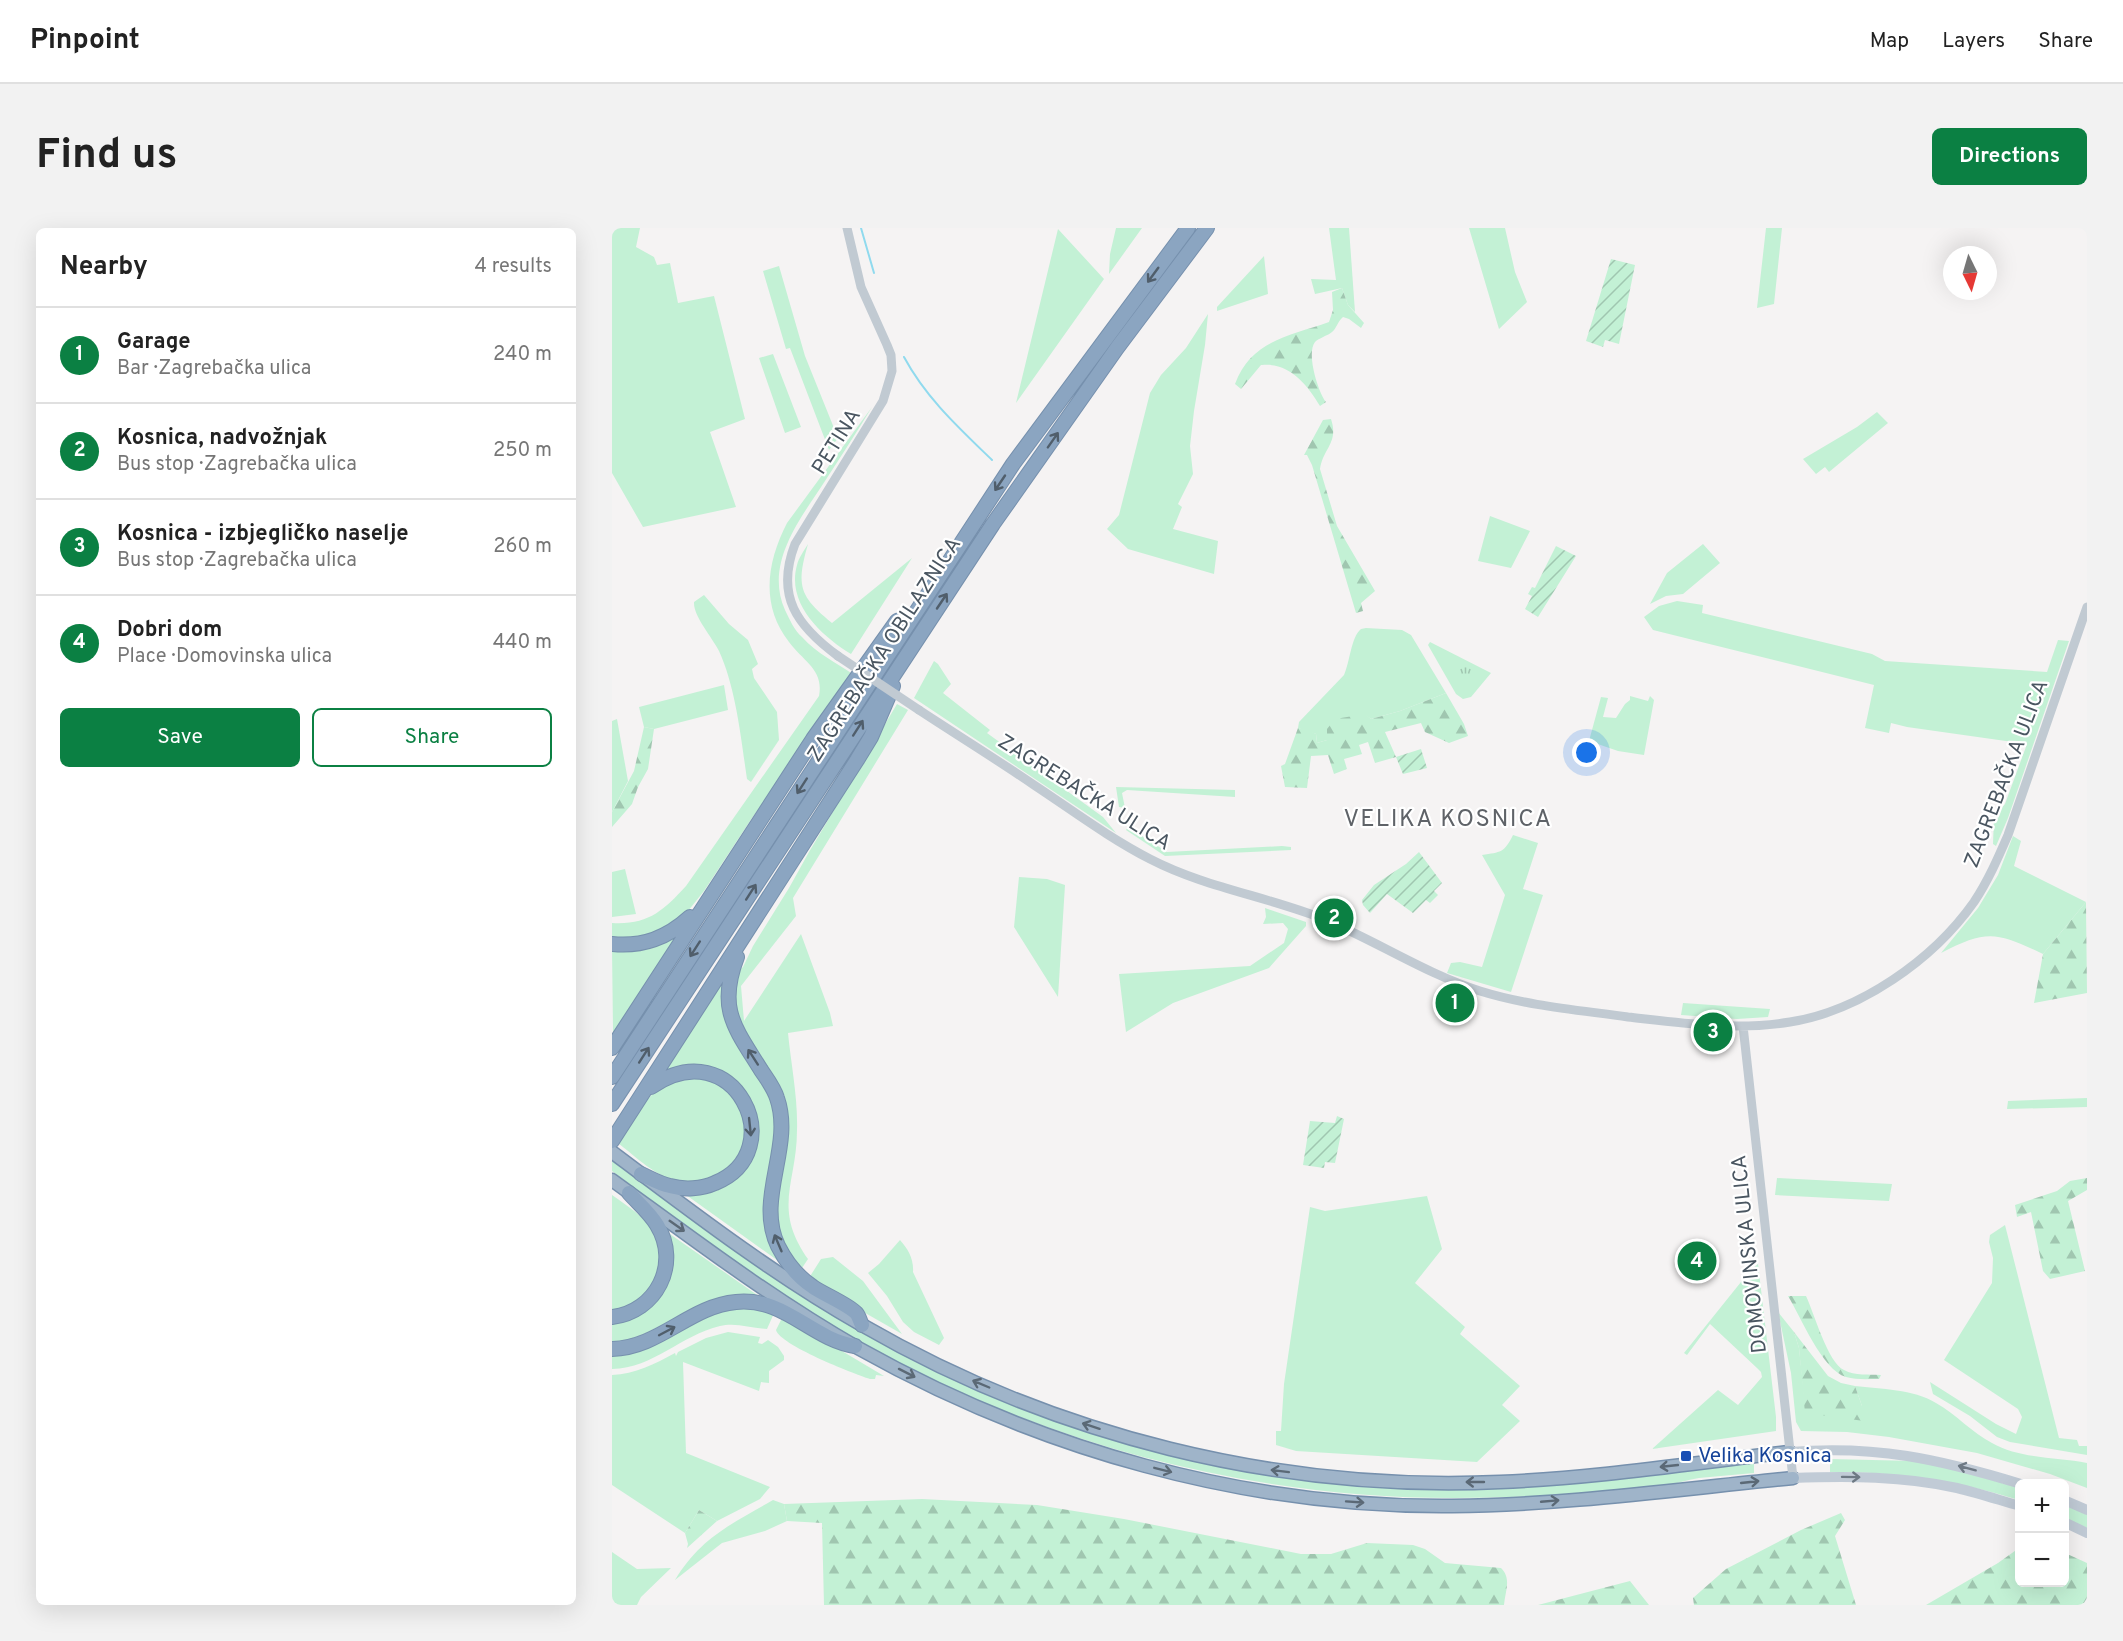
<!DOCTYPE html>
<meta charset="utf-8">
<style>
body{margin:0;font-family:Overpass,sans-serif;background:#f2f2f2;color:#222}
.controls{position:absolute;right:18px;bottom:18px;display:grid;overflow:hidden;border-radius:9px;box-shadow:0 6px 24px #0002}
.controls button{width:54px;height:54px;display:grid;place-items:center;padding:0;border:0;border-bottom:2px solid #e0e0e0;background:#fff;color:#222;font:30px sans-serif}
.compass{position:absolute;left:1331px;top:18px;width:54px;height:54px;border-radius:50%;background:#fff;box-shadow:0 6px 24px #0002;rotate:175deg}
.you{position:absolute;left:975px;top:525px;width:21px;height:21px;margin:-15px;border:4px solid #fff;border-radius:50%;background:#1a73e8;box-shadow:0 0 0 9px #1a73e833}
.badge{display:grid;place-items:center;width:39px;height:39px;border-radius:50%;background:#0b8043;color:#fff;font-size:20px;font-weight:700}
.pin{position:absolute;translate:-50% -50%;border:3px solid #fff;box-shadow:0 2px 6px #0006}
.list{margin:0;padding:0;list-style:none}
h2{display:flex;justify-content:space-between;align-items:center;height:78px;margin:0;padding:0 24px;font-size:26px}
h2 small{font-size:20px;font-weight:400;color:#767676}
.list li{display:grid;grid-template-columns:39px 1fr auto;gap:18px;align-items:center;box-sizing:border-box;height:96px;padding:0 24px;border-top:2px solid #e0e0e0}
.list b{display:block;font-size:22px;white-space:nowrap}
.list p{margin:0;font-size:20px;white-space:nowrap;color:#767676}
.list em{font-size:20px;font-style:normal;color:#767676}
.actions{display:flex;gap:12px;padding:18px 24px}
.actions a{flex:1;padding:14px 0;border:2px solid #0b8043;border-radius:9px;text-align:center;font-size:21px;color:#0b8043}
.actions .main{background:#0b8043;color:#fff}
.map{position:relative;flex:none;width:1475px;height:1377px;overflow:hidden;border-radius:9px}
header{display:flex;align-items:center;gap:36px;box-sizing:border-box;height:84px;padding:0 30px;background:#fff;border-bottom:2px solid #e0e0e0}
header strong{font-size:28px}
nav{display:flex;gap:33px;margin-inline-start:auto;font-size:21px}
.intro{display:flex;align-items:center;justify-content:space-between;box-sizing:border-box;height:144px;padding:0 36px}
h1{margin:0;font-size:42px}
.button{padding:15px 27px;border-radius:9px;background:#0b8043;color:#fff;font-size:21px;font-weight:700}
main{display:flex;gap:36px;padding:0 36px}
aside{flex:1;background:#fff;border-radius:9px;box-shadow:0 6px 24px #0002}
.map>svg:first-child{display:block}
</style>
<header>
<strong>Pinpoint</strong>
<nav><a>Map</a><a>Layers</a><a>Share</a></nav>
</header>
<div class="intro"><h1>Find us</h1><a class="button">Directions</a></div>
<main>
<aside>
<h2>Nearby<small>4 results</small></h2>
<ul class="list">
<li><span class="badge">1</span><div><b>Garage</b><p>Bar · Zagrebačka ulica</p></div><em>240 m</em></li>
<li><span class="badge">2</span><div><b>Kosnica, nadvožnjak</b><p>Bus stop · Zagrebačka ulica</p></div><em>250 m</em></li>
<li><span class="badge">3</span><div><b>Kosnica - izbjegličko naselje</b><p>Bus stop · Zagrebačka ulica</p></div><em>260 m</em></li>
<li><span class="badge">4</span><div><b>Dobri dom</b><p>Place · Domovinska ulica</p></div><em>440 m</em></li>
</ul>
<div class="actions"><a class="main">Save</a><a>Share</a></div>
</aside>
<div class="map">
<svg width="1475" height="1377" viewBox="0 0 1475 1377">
<defs>
<pattern id="forest-firs" width="22" height="20" patternUnits="userSpaceOnUse" patternTransform="scale(1.5)"><rect width="22" height="20" fill="#c3f1d5"/><path d="M5 1l3.5 6h-7zM16 11l3.5 6h-7z" fill="#a0c6b0"/></pattern>
<pattern id="park-tufts" width="24" height="20" patternUnits="userSpaceOnUse" patternTransform="scale(1.5)"><rect width="24" height="20" fill="#c3f1d5"/><path d="M3 7l-1-3M5 7V3M7 7l1-3M15 17l-1-3M17 17v-4M19 17l1-3" fill="none" stroke="#a0c6b0"/></pattern>
<pattern id="garden-furrows" width="10" height="10" patternUnits="userSpaceOnUse" patternTransform="scale(1.5)"><rect width="10" height="10" fill="#c3f1d5"/><path d="M-1 1l2-2M0 10L10 0M9 11l2-2" fill="none" stroke="#a0c6b0"/></pattern>
</defs>
<rect width="100%" height="100%" fill="#f5f3f3"/>
<path fill="#c3f1d5" d="M 0,0 L 28,0 L 24,19 L 42,29 L 45,37 L 58,35 L 66,75 L 102,68 L 133,191 L 98,204 L 124,279 L 31,299 L 0,245 Z
M 504,0 L 530,0 L 497,46 L 498,26 Z
M 717,0 L 737,0 L 743,84 L 736,77 L 730,60 L 703,66 L 699,51 L 724,52 Z
M 857,0 L 893,0 L 903,44 L 915,74 L 887,101 Z
M 1154,0 L 1170,0 L 1162,76 L 1145,80 Z
M 446,1 L 492,51 L 404,175 Z
M 652,28 L 656,66 L 605,83 L 605,79 Z
M 167,38 L 193,128 L 226,210 L 217,222 L 178,120 L 174,121 L 151,43 Z
M 596,86 L 593,117 L 582,183 L 578,218 L 581,246 L 566,276 L 570,279 L 561,301 L 606,313 L 602,346 L 516,321 L 495,301 L 507,287 L 538,165 L 549,147 L 574,120 Z
M 161,126 L 189,199 L 173,205 L 147,130 Z
M 260,179 C 245,204 229,228 213,253 C 189,290 152,335 173,382 C 178,392 182,402 190,409 C 204,425 225,435 242,447 L 140,590 L 92,663 L 72,688 L 48,704 L 15,711 L 0,710 L 0,695 C 36,697 51,683 74,658 L 207,468 C 212,442 192,434 177,414 C 148,377 155,334 175,295 Z
M 1265,184 L 1276,195 L 1217,244 L 1213,239 L 1204,246 L 1191,231 L 1245,199 Z
M 878,288 L 918,303 L 899,340 L 866,333 Z
M 196,316 C 184,358 187,368 220,395 L 300,330 L 239,426 C 210,408 174,376 185,337 C 187,329 192,323 196,316 Z
M 1091,316 L 1108,335 L 1071,366 L 1054,368 L 1038,376 L 1055,345 Z
M 92,367 L 117,396 L 136,412 L 146,436 L 140,441 L 142,450 L 165,484 L 167,512 L 139,554 L 135,551 C 129,511 124,460 107,423 C 100,409 81,388 82,374 Z
M 1065,373 L 1091,377 L 1090,385 L 1260,426 L 1273,433 L 1435,444 L 1446,412 L 1457,413 L 1396,590 L 1384,618 L 1381,616 L 1382,589 L 1393,576 L 1415,516 L 1295,499 L 1279,495 L 1277,505 L 1253,500 L 1262,457 L 1041,402 L 1032,389 L 1047,378 Z
M 754,400 L 790,402 L 799,407 L 834,465 L 788,483 L 759,491 L 753,487 L 715,512 L 705,515 L 704,506 L 686,500 L 687,494 L 732,447 C 738,434 739,409 749,401 Z
M 818,414 L 879,445 L 859,469 L 851,471 L 844,466 L 816,417 Z
M 322,433 L 326,436 L 339,456 L 331,465 L 378,502 L 375,505 L 491,589 L 504,605 L 302,470 Z
M 112,457 L 116,482 L 42,501 L 32,499 L 27,479 Z
M 1018,468 L 1036,473 L 1038,468 L 1042,472 L 1032,527 L 1006,523 L 977,513 L 989,469 L 996,470 L 991,489 L 1004,490 L 1013,476 L 1018,472 Z
M 285,476 L 296,482 L 181,670 L 184,688 L 129,758 L 132,793 L 189,706 L 218,785 L 221,798 L 176,805 C 179,836 186,870 185,902 C 185,955 160,980 196,1031 L 188,1043 C 175,1026 165,1005 164,983 L 175,896 L 134,808 L 122,776 L 124,745 L 131,739 L 141,718 L 177,660 L 197,624 Z
M 5,491 L 16,553 L 0,584 L 0,493 Z
M 504,559 L 623,562 L 623,569 L 515,562 L 510,565 L 513,580 L 507,579 Z
M 516,599 L 555,624 L 670,618 L 679,619 L 679,622 L 553,628 L 514,602 Z
M 901,607 L 926,615 L 911,661 L 931,667 L 899,764 L 835,745 L 839,735 L 848,734 L 870,739 L 893,667 L 870,627 C 889,624 892,625 901,607 Z
M 1401,608 L 1409,613 L 1402,638 L 1474,674 L 1431,726 C 1385,704 1375,701 1329,725 L 1366,680 L 1386,647 Z
M 13,641 L 24,686 L 0,689 L 0,644 Z
M 407,649 L 435,651 L 453,657 L 446,769 L 402,699 Z
M 653,680 L 694,694 L 694,698 L 657,740 L 561,775 L 514,804 L 507,746 L 638,738 L 672,715 L 676,701 L 671,695 L 651,696 L 654,689 Z
M 67,705 L 6,798 L 1,807 L 0,721 Z
M 111,750 L 145,844 L 161,874 L 164,886 L 162,927 L 165,1032 L 70,964 L 131,940 L 133,868 L 70,839 L 48,847 Z
M 1071,775 L 1158,781 L 1156,789 L 1125,791 L 1069,787 Z
M 94,850 C 101,854 111,858 118,864 C 158,899 118,965 68,954 C 44,949 24,929 6,915 C 19,896 38,859 61,852 C 71,850 83,851 94,850 Z
M 1475,870 L 1475,879 L 1395,881 L 1396,873 Z
M 0,933 L 167,1053 L 212,1082 L 320,1141 L 370,1165 L 425,1186 L 473,1203 L 566,1228 L 769,1258 L 1142,1233 L 1142,1245 C 1124,1247 1105,1248 1087,1250 C 1075,1252 1063,1256 1051,1258 C 983,1266 911,1270 842,1270 C 627,1270 412,1211 227,1102 C 147,1055 74,998 0,943 Z
M 1165,950 L 1280,956 L 1277,973 L 1163,967 Z
M 0,967 C 15,978 33,988 42,1005 C 61,1037 36,1079 0,1082 Z
M 815,968 L 830,1021 L 803,1055 L 853,1099 L 848,1106 L 908,1158 L 890,1177 L 908,1193 L 865,1234 L 684,1223 L 664,1217 L 664,1203 L 669,1203 L 672,1156 L 698,979 L 713,983 Z
M 1393,997 L 1447,1210 L 1465,1212 L 1467,1218 L 1475,1218 L 1475,1227 L 1398,1214 L 1385,1209 L 1358,1188 L 1321,1166 L 1318,1154 L 1384,1196 L 1404,1206 L 1410,1189 L 1406,1181 L 1332,1132 L 1380,1055 L 1381,1030 L 1377,1014 L 1378,1007 Z
M 55,1004 L 148,1069 C 85,1058 57,1107 0,1115 L 0,1093 L 44,1071 Z
M 288,1012 C 296,1021 302,1031 301,1044 L 332,1110 L 327,1117 L 302,1104 L 291,1094 L 275,1068 L 256,1045 L 267,1036 Z
M 221,1029 L 251,1053 L 290,1106 L 234,1074 L 197,1050 L 209,1031 Z
M 1146,1036 L 1164,1189 L 1164,1203 L 1040,1221 L 1106,1162 L 1126,1177 L 1150,1149 L 1149,1144 L 1145,1140 L 1098,1096 L 1075,1127 L 1072,1125 L 1137,1044 Z
M 125,1076 L 163,1083 L 155,1101 C 139,1100 123,1094 108,1098 C 69,1107 42,1140 0,1141 L 0,1124 Z
M 1166,1084 L 1182,1104 L 1187,1120 L 1194,1185 L 1250,1178 L 1243,1158 C 1269,1161 1301,1161 1324,1175 C 1344,1186 1360,1205 1380,1215 C 1408,1231 1445,1229 1475,1235 L 1475,1260 L 1438,1246 L 1365,1225 L 1277,1209 L 1235,1204 L 1189,1203 L 1184,1194 L 1179,1145 Z
M 171,1088 L 272,1148 L 264,1147 L 263,1151 L 258,1151 C 240,1145 168,1117 164,1102 Z
M 116,1104 L 148,1109 L 146,1115 L 150,1116 L 156,1112 L 166,1119 L 172,1128 L 172,1132 L 157,1143 L 157,1155 L 149,1154 L 147,1163 L 71,1134 L 74,1225 L 158,1259 L 148,1271 L 105,1293 L 87,1282 L 73,1305 L 0,1257 L 0,1147 C 23,1146 43,1136 63,1125 L 64,1128 L 66,1124 L 94,1110 Z
M 1218,1231 L 1303,1233 L 1335,1239 L 1407,1260 L 1407,1272 C 1342,1252 1287,1244 1218,1244 Z
M 161,1272 L 172,1276 L 175,1293 L 153,1303 L 110,1315 L 63,1352 C 89,1309 120,1296 161,1272 Z
M 1452,1276 L 1475,1286 L 1475,1300 L 1453,1290 Z
M 0,1324 L 25,1341 L 59,1340 L 29,1369 L 25,1377 L 0,1377 Z"/>
<path fill="url(#forest-firs)" d="M 730,60 L 736,77 L 752,95 L 749,100 L 737,91 L 731,89 C 725,94 725,100 720,104 C 715,108 707,110 703,114 C 694,125 706,164 714,174 L 708,178 C 695,156 677,134 649,137 L 629,161 L 623,156 C 639,112 678,108 717,94 L 721,82 L 720,64 Z
M 719,191 C 727,215 711,220 708,241 L 725,298 L 763,363 L 749,375 L 751,383 L 744,385 L 700,237 L 695,227 L 692,227 L 711,192 Z
M 834,465 L 852,496 L 856,508 L 837,515 L 813,504 L 809,495 L 773,504 L 784,529 L 763,535 L 756,514 L 747,517 L 750,526 L 732,531 L 735,541 L 722,546 L 716,527 L 699,528 L 695,560 L 673,559 L 669,538 L 673,536 L 686,500 L 696,502 L 704,506 L 705,515 L 715,512 L 715,501 L 723,491 L 753,486 L 759,491 L 788,483 Z
M 32,499 L 42,501 L 36,541 L 26,559 L 20,576 L 0,599 L 0,584 L 22,543 Z
M 1474,674 L 1475,765 L 1422,775 L 1431,726 Z
M 1475,950 L 1475,962 L 1456,973 L 1473,1043 L 1438,1051 L 1431,1043 L 1419,984 L 1405,989 L 1403,977 L 1445,963 L 1458,953 Z
M 1176,1068 L 1194,1068 C 1202,1085 1216,1135 1232,1142 C 1243,1148 1257,1146 1269,1147 L 1267,1151 C 1256,1151 1244,1152 1234,1149 C 1210,1142 1189,1089 1176,1068 Z
M 1182,1104 L 1216,1148 L 1229,1155 L 1243,1158 L 1250,1178 L 1252,1193 L 1193,1185 L 1187,1120 Z
M 310,1271 L 425,1277 L 512,1291 L 689,1326 L 719,1326 L 755,1315 L 801,1317 L 813,1321 L 833,1335 L 889,1340 C 900,1351 893,1363 892,1377 L 212,1377 L 210,1295 L 175,1293 L 172,1276 Z
M 87,1282 L 105,1293 L 75,1320 L 76,1316 L 73,1305 Z
M 1229,1285 L 1233,1292 L 1223,1308 L 1244,1377 L 1082,1377 L 1081,1370 L 1114,1341 L 1189,1302 Z
M 1407,1320 L 1408,1354 L 1452,1354 L 1453,1325 L 1475,1335 L 1475,1377 L 1314,1377 L 1386,1335 Z
M 1018,1353 L 1037,1377 L 926,1377 Z"/>
<path fill="url(#park-tufts)" d="M 842,428 L 873,444 L 863,457 L 834,441 Z"/>
<path fill="url(#garden-furrows)" d="M 999,31 L 1023,37 L 1007,116 L 993,112 L 991,119 L 974,113 Z
M 944,318 L 964,328 L 926,389 L 913,381 L 920,368 L 916,366 L 920,359 L 923,360 Z
M 809,521 L 815,540 L 791,546 L 784,529 Z
M 807,624 L 830,655 L 822,663 L 826,667 L 818,675 L 814,672 L 801,685 L 775,666 L 758,685 L 751,677 L 750,672 L 762,657 L 794,636 Z
M 725,888 L 732,891 L 723,935 L 713,934 L 712,940 L 691,937 L 698,893 L 723,895 Z"/>
<g fill="none" stroke-linecap="round" stroke-linejoin="round">
<path stroke="#90daee" stroke-width="2" d="M 249,0 L 262,45
M 292,129 C 314,170 347,200 380,232"/>
<g stroke="#7690ad" stroke-width="15">
<path id="trunk" d="M 0,924 C 81,985 162,1047 250,1097 C 442,1208 666,1264 888,1254 C 985,1250 1081,1235 1178,1224
M 0,952 C 80,1010 160,1071 246,1120 C 426,1221 632,1280 840,1278 C 953,1277 1067,1261 1181,1250"/>
</g>
<g stroke="#7690ad" stroke-width="16">
<path id="motorway" d="M 0,716 C 31,719 55,710 78,689
M 125,729 C 105,781 123,800 149,842 C 155,851 162,860 165,870 C 182,919 143,970 166,1018 C 174,1034 186,1049 201,1059 C 211,1066 237,1077 244,1085 C 247,1088 248,1094 250,1097
M 0,820 L 201,511 L 285,393 L 303,386
M 0,849 L 401,236 L 576,0
M 0,876 L 381,296 L 505,120 L 595,0
M 0,913 L 245,532 L 259,509 L 281,458
M 29,946 C 38,950 48,956 58,958 C 72,962 90,961 103,955 C 181,923 122,801 39,859
M 0,1089 C 44,1084 69,1036 45,997 C 38,985 26,975 17,965
M 0,1121 C 47,1120 78,1078 124,1074 C 173,1069 199,1111 243,1118"/>
</g>
<path stroke="#c1cad2" stroke-width="9" d="M 226,428 C 185,398 163,368 183,316 L 271,173 L 280,143 L 279,127 L 275,117 L 249,59 L 235,0
M 307,482 C 345,507 384,531 422,557 C 460,582 497,610 538,631 C 592,659 653,668 709,690 C 763,712 812,745 868,763 C 916,778 967,782 1016,789 C 1069,795 1124,803 1178,794 C 1248,783 1321,732 1362,674 C 1376,653 1386,630 1396,607 L 1475,379
M 1131,798 L 1181,1250"/>
<path stroke="#c1cbd6" stroke-width="10" d="M 1178,1224 C 1264,1217 1327,1231 1409,1256
M 1181,1250 C 1236,1248 1291,1248 1345,1260 C 1366,1265 1387,1272 1408,1278
M 1452,1272 L 1475,1282
M 1452,1294 L 1475,1305"/>
<use href="#trunk" stroke="#9fb4c9" stroke-width="12"/>
<use href="#motorway" stroke="#8ba5c1" stroke-width="14"/>
<path stroke="#c1cad2" stroke-width="9" d="M 226,428 L 307,482"/>
</g>
<defs><path id="oneway-shaft" d="M-6 0H5M1.5-3L5.5 0L1.5 3" fill="none" stroke-width="1.6" stroke-linecap="round" stroke-linejoin="round" transform="scale(1.5)"/></defs>
<g stroke="#505e6b">
<use href="#oneway-shaft" transform="translate(541 47) rotate(126)"/>
<use href="#oneway-shaft" transform="translate(441 212) rotate(-55)"/>
<use href="#oneway-shaft" transform="translate(388 255) rotate(124)"/>
<use href="#oneway-shaft" transform="translate(330 373) rotate(-56)"/>
<use href="#oneway-shaft" transform="translate(246 500) rotate(-57)"/>
<use href="#oneway-shaft" transform="translate(190 558) rotate(123)"/>
<use href="#oneway-shaft" transform="translate(139 664) rotate(-57)"/>
<use href="#oneway-shaft" transform="translate(83 721) rotate(123)"/>
<use href="#oneway-shaft" transform="translate(32 827) rotate(-57)"/>
<use href="#oneway-shaft" transform="translate(141 829) rotate(-123)"/>
<use href="#oneway-shaft" transform="translate(138 899) rotate(84)"/>
<use href="#oneway-shaft" transform="translate(166 1015) rotate(-113)"/>
<use href="#oneway-shaft" transform="translate(55 1103) rotate(-28)"/>
</g>
<g stroke="#5b6976">
<use href="#oneway-shaft" transform="translate(65 998) rotate(35)"/>
<use href="#oneway-shaft" transform="translate(295 1145) rotate(27)"/>
<use href="#oneway-shaft" transform="translate(369 1156) rotate(-157)"/>
<use href="#oneway-shaft" transform="translate(479 1198) rotate(-162)"/>
<use href="#oneway-shaft" transform="translate(1057 1238) rotate(174)"/>
<use href="#oneway-shaft" transform="translate(551 1242) rotate(14)"/>
<use href="#oneway-shaft" transform="translate(668 1243) rotate(-173)"/>
<use href="#oneway-shaft" transform="translate(863 1254) rotate(-180)"/>
<use href="#oneway-shaft" transform="translate(1138 1254) rotate(-6)"/>
<use href="#oneway-shaft" transform="translate(938 1273) rotate(-5)"/>
<use href="#oneway-shaft" transform="translate(743 1274) rotate(4)"/>
</g>
<g stroke="#6e7984">
<use href="#oneway-shaft" transform="translate(1355 1240) rotate(-165)"/>
<use href="#oneway-shaft" transform="translate(1239 1249) rotate(1)"/>
</g>
<rect fill="#1a4fb4" stroke="#fff" stroke-width="2" x="1068" y="1222" width="12" height="12" rx="3"/>
<g text-anchor="middle" dominant-baseline="central" stroke-width="4.5" stroke-linejoin="round" paint-order="stroke">
<g font-size="21" fill="#4a5661" stroke="#fff">
<text transform="translate(225 214) rotate(-58)">PETINA</text>
<text transform="translate(273 422) rotate(-57)">ZAGREBAČKA OBILAZNICA</text>
<text transform="translate(1395 546) rotate(-69)">ZAGREBAČKA ULICA</text>
<text transform="translate(472 565) rotate(32)">ZAGREBAČKA ULICA</text>
<text transform="translate(1138 1026) rotate(-96)">DOMOVINSKA ULICA</text>
</g>
<g font-size="21" fill="#164399" stroke="#fff" text-anchor="start">
<text x="1086" y="1228">Velika Kosnica</text>
</g>
<g font-size="24" letter-spacing="1.5" fill="#5f6368" stroke="#fff">
<text x="836" y="592">VELIKA KOSNICA</text>
</g>
</g>
</svg>
<div class="controls">
<button>+</button>
<button>−</button>
</div>
<svg class="compass" viewBox="-18 -18 36 36"><path d="M0-13l5 13h-10z" fill="#e53935"/><path d="M0 13l5-13h-10z" fill="#767676"/></svg>
<div class="you"></div>
<div class="pin badge" style="left:843px;top:775px">1</div>
<div class="pin badge" style="left:722px;top:690px">2</div>
<div class="pin badge" style="left:1101px;top:804px">3</div>
<div class="pin badge" style="left:1085px;top:1033px">4</div>
</div>
</main>
